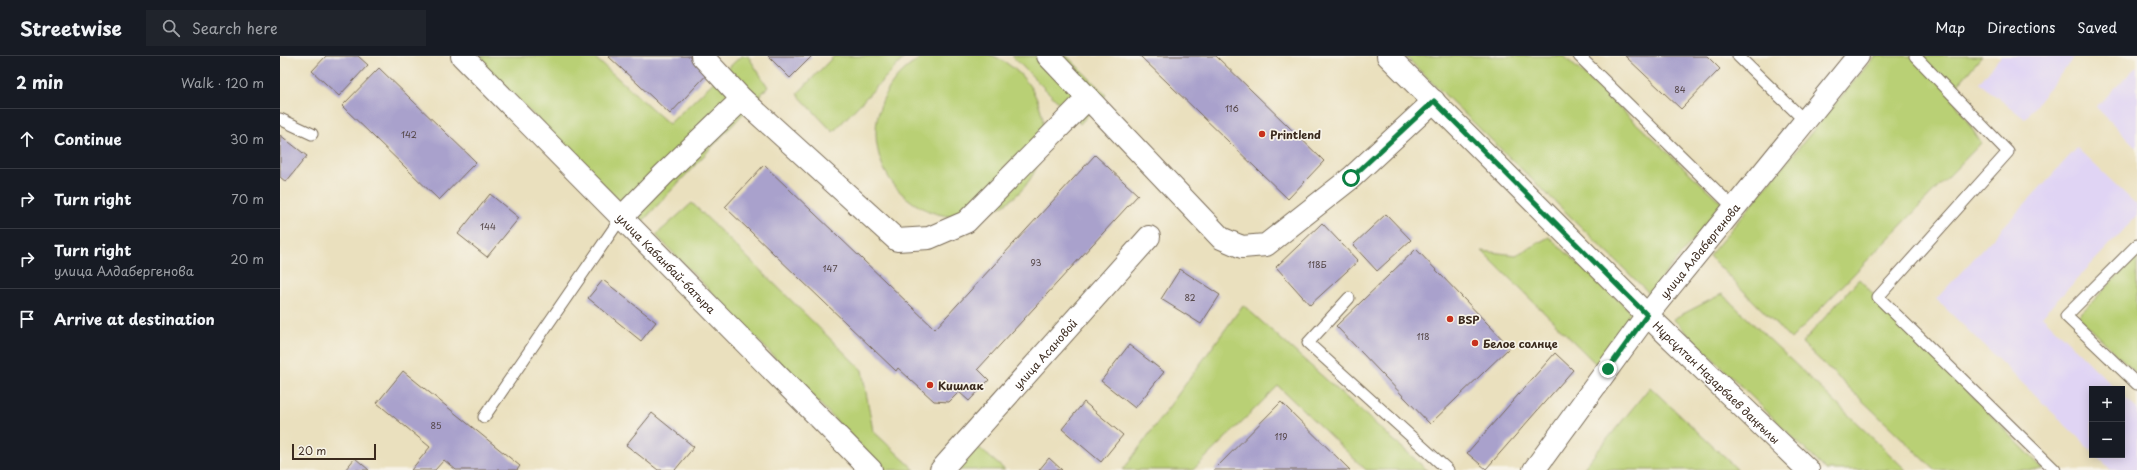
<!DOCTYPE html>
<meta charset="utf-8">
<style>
body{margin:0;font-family:"Playpen Sans",sans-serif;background:#20242c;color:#f1f3f6}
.controls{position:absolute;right:12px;bottom:12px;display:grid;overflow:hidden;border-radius:0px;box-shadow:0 2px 10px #0003}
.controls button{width:36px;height:36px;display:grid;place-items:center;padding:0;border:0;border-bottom:1px solid #363941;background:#171b24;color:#f1f3f6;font:20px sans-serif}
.scale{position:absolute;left:12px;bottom:10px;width:84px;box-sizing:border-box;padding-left:4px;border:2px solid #3b2a1e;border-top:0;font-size:11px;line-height:14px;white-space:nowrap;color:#3b2a1e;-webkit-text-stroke:3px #f7f3e8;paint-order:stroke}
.stop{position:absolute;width:12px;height:12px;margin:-9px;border:3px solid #0b8043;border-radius:50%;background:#fff}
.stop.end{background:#0b8043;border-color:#fff;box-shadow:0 1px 4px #0008}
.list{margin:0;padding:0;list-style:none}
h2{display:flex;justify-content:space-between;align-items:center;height:52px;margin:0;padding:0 16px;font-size:17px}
h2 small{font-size:13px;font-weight:400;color:#9ea1a6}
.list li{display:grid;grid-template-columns:26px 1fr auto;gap:12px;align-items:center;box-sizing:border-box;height:60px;padding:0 16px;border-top:1px solid #363941}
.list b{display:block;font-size:15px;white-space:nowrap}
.list p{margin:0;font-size:13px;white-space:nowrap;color:#9ea1a6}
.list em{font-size:13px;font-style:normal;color:#9ea1a6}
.icon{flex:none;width:22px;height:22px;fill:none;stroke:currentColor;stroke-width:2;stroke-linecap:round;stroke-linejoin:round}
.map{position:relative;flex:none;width:1857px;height:414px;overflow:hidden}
header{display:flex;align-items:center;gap:24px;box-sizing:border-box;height:56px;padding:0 20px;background:#171b24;border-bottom:1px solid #363941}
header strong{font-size:19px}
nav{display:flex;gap:22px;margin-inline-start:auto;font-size:14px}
.search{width:280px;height:36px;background:#20242c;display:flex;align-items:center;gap:10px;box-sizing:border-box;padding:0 14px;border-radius:0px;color:#9ea1a6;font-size:15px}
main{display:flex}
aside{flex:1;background:#171b24}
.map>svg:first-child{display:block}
</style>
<header>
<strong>Streetwise</strong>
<div class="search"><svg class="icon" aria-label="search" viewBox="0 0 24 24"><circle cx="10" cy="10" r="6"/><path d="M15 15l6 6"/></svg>Search here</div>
<nav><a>Map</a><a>Directions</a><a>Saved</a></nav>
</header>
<main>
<aside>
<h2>2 min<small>Walk · 120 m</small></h2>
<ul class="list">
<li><svg class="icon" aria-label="ahead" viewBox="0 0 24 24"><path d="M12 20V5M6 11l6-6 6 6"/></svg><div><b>Continue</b></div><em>30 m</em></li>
<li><svg class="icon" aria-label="right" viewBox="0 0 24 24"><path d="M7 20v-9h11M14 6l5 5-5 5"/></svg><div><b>Turn right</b></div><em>70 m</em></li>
<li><svg class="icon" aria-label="right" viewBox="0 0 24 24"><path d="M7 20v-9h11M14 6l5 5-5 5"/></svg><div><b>Turn right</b><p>улица Алдабергенова</p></div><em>20 m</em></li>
<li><svg class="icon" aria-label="arrive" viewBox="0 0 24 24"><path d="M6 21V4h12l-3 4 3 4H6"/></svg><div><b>Arrive at destination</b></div></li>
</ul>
</aside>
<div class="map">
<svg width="1857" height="414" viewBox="0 0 1857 414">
<rect width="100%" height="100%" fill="#f7f3e8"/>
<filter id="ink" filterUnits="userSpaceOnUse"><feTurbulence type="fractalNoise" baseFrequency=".025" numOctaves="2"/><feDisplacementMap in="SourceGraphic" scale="8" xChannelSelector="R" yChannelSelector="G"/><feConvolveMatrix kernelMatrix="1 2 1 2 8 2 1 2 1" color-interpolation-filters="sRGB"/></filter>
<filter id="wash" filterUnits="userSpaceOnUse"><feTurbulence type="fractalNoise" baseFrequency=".012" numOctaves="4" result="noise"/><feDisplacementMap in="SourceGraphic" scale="16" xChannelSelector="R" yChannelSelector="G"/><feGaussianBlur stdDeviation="0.9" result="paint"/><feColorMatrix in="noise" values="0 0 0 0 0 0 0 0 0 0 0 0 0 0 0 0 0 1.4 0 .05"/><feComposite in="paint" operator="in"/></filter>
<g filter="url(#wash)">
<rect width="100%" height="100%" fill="#eae0be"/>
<path fill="#e0d4f4" d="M 1721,0 L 1795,0 L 1745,63 L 1699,27 Z
M 1857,10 L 1857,92 L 1816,51 Z
M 1797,92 L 1857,149 L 1857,160 L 1762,260 L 1836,333 L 1812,333 L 1812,395 L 1656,243 Z
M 1842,339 L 1857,353 L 1857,414 L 1831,414 L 1816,399 L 1842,399 Z"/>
<path fill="#b9d074" stroke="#7a7d49" d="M596 77a84 84 0 1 1 168 0a84 84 0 1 1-168 0Z
M 195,0 L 313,0 L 389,68 L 461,0 L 468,0 L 488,31 L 361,167 Z
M 554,0 L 626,0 L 553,76 L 517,38 Z
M 732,0 L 787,0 L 826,39 L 800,68 Z
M 1125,0 L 1284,0 L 1443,148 L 1369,237 Z
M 1595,0 L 1702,0 L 1670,38 L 1701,87 L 1511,283 L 1429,200 Z
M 412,147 L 582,314 L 593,375 L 635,414 L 604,414 L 376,179 Z
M 1269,181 L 1357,261 L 1318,310 L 1202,195 L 1236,199 Z
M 1857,201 L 1857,318 L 1798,260 Z
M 1579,223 L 1764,414 L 1655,414 L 1522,287 Z
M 1442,238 L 1626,414 L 1546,414 L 1393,263 Z
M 963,249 L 1147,414 L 1086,414 L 998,330 L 913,414 L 843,414 Z
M 1370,331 L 1458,414 L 1302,414 Z
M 698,391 L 725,414 L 678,414 Z"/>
<g id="blocks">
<path fill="#a9a1cc" d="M 46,0 L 78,0 L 88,9 L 59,40 L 32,15 Z
M 328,0 L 416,0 L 431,14 L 390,58 Z
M 488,0 L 532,0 L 510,22 Z
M 860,0 L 936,0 L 1044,105 L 1008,143 Z
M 1345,0 L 1427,0 L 1440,13 L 1401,53 Z
M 99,12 L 196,106 L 159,144 L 62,50 Z
M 0,79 L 27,100 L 6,126 L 0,121 Z
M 815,99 L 858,139 L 698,313 L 709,324 L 689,345 L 679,336 L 669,346 L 654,345 L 618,312 L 616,315 L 445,151 L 484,109 L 655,273 Z
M 210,138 L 239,162 L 207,201 L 178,178 Z
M 1106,158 L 1131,184 L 1097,215 L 1073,189 Z
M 1042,167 L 1078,205 L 1030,249 L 996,211 Z
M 1136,193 L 1230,291 L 1150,368 L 1056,270 Z
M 900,213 L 940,239 L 921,268 L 881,243 Z
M 323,224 L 376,266 L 361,285 L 308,242 Z
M 849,289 L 884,316 L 855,352 L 821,325 Z
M 1275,297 L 1293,314 L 1206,413 L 1187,397 Z
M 123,315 L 240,410 L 237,414 L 176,414 L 164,404 L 155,414 L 131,414 L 150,391 L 97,347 Z
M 804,346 L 843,379 L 821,406 L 782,373 Z
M 1001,346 L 1070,414 L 934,414 Z
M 372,357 L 414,391 L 395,414 L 378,414 L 346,389 Z
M 75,402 L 89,414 L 65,414 Z
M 769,402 L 782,414 L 759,414 Z"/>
</g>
</g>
<g filter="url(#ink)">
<use href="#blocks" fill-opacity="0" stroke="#786a56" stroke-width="1"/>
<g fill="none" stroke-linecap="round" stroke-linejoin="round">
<g stroke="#786a56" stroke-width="13">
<path id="lane" d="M 1299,0 L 1454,152
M 1458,0 L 1525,65
M 1635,0 L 1728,96 L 1598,241 L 1775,414
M 0,63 L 32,78
M 1857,189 L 1786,260 L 1857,328
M 1069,242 L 1028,287 L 1168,414
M 204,361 L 341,162"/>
</g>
<g stroke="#786a56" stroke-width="24">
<g id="street">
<path d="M 422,0 L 462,43"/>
<path d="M 768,0 L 941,182 L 962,191 L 986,189 L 1071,122 L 1154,45"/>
<path d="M 341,162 L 383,119 L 462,43 L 617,184 L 649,182 L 686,166 L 808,42"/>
<path id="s1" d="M 661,414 L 869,181"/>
</g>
</g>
<g stroke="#786a56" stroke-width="24">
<g id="secondary">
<path id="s2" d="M 182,0 L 591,414"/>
<path id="s3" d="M 1108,0 L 1367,259 L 1528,414"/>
<path id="s4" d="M 1254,414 L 1367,259 L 1578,0"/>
</g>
</g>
<use href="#lane" stroke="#fff" stroke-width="11"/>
<use href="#street" stroke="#fff" stroke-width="22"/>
<use href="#secondary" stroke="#fff" stroke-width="22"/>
</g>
</g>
<g fill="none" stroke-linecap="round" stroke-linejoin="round" filter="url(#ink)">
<path stroke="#0b8043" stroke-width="5" d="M 1071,122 L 1154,45 L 1367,259 L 1328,313"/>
</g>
<g fill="#c8321e" stroke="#f7f3e8" stroke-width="1.5">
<circle cx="982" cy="78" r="4"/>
<circle cx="1170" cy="263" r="4"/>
<circle cx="1195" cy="287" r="4"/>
<circle cx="650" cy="329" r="4"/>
</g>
<g text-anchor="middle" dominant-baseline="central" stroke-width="3.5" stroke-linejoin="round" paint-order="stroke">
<g font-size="9" fill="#56484a">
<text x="1400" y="33">84</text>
<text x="952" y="52">116</text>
<text x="129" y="78">142</text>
<text x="208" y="170">144</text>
<text x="756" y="206">93</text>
<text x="1037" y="208">118Б</text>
<text x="550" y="212">147</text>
<text x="910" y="241">82</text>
<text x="1143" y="280">118</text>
<text x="156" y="369">85</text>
<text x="1001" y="380">119</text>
</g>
<g font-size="11" font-weight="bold" fill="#3b2a1e" stroke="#f7f3e8" text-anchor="start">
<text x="990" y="78">Printlend</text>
<text x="1178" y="263">BSP</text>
<text x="1203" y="287">Белое солнце</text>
<text x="658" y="329">Кишлак</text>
</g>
<g font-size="11" fill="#3b2a1e" stroke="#f7f3e8">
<text stroke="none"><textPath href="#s4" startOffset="275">улица Алдабергенова</textPath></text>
<text stroke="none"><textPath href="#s2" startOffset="291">улица Кабанбай-батыра</textPath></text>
<text stroke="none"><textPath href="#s1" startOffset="156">улица Асановой</textPath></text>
<text stroke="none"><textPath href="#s3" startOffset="463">Нұрсұлтан Назарбаев даңғылы</textPath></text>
</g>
</g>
</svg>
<div class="controls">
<button>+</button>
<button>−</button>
</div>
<div class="scale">20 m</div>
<div class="stop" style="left:1071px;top:122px"></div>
<div class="stop end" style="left:1328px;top:313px"></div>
</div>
</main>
